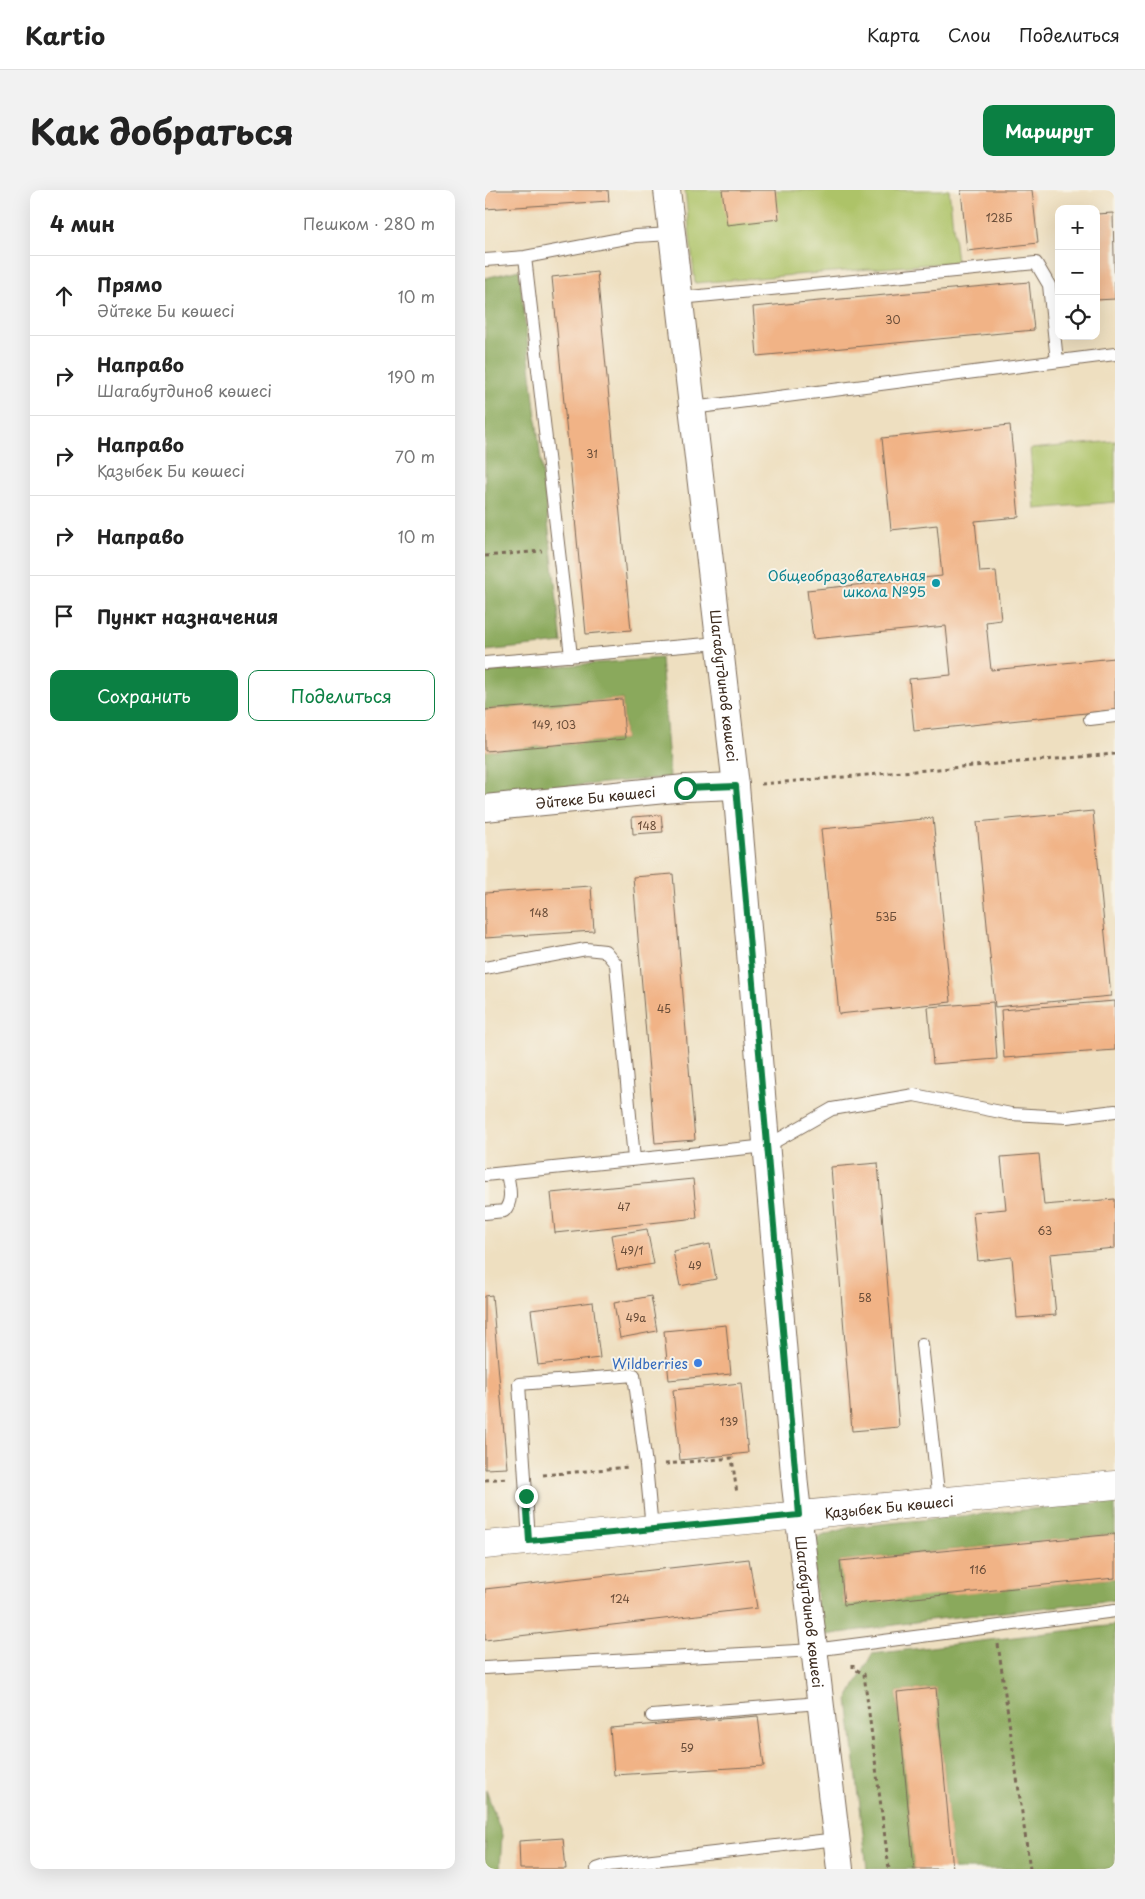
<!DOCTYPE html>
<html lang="ru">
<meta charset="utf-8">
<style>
body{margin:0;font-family:"Playpen Sans",sans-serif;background:#f2f2f2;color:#222}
.controls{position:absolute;right:15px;top:15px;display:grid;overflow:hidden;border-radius:10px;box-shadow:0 5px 20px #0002}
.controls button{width:45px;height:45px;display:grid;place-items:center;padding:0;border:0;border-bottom:1px solid #e0e0e0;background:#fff;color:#222;font:25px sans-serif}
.stop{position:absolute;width:15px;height:15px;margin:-11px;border:4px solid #0b8043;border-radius:50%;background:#fff}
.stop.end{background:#0b8043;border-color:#fff;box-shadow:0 1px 5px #0008}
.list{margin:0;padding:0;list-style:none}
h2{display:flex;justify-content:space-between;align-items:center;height:65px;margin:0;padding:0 20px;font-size:21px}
h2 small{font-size:16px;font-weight:400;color:#767676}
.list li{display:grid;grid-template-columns:32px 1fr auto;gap:15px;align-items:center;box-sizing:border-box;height:80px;padding:0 20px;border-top:1px solid #e0e0e0}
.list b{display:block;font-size:19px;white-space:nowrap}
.list p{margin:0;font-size:16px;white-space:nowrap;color:#767676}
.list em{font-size:16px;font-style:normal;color:#767676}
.actions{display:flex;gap:10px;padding:15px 20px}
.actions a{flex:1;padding:11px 0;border:1px solid #0b8043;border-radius:10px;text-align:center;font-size:18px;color:#0b8043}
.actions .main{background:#0b8043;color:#fff}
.icon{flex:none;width:28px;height:28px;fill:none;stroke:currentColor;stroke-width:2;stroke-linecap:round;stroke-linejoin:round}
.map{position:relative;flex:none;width:630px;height:1679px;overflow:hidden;border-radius:10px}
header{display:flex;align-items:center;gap:30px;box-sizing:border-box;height:70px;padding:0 25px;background:#fff;border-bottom:1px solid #e0e0e0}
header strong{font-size:24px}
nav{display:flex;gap:28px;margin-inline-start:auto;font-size:18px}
.intro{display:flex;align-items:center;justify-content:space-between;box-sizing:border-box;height:120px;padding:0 30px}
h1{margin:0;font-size:35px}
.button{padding:12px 22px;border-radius:10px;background:#0b8043;color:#fff;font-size:18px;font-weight:700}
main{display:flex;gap:30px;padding:0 30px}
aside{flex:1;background:#fff;border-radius:10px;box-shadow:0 5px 20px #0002}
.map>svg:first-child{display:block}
</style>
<header>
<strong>Kartio</strong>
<nav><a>Карта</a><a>Слои</a><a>Поделиться</a></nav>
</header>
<div class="intro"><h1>Как добраться</h1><a class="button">Маршрут</a></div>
<main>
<aside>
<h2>4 мин<small>Пешком · 280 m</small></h2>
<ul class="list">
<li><svg class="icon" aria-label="ahead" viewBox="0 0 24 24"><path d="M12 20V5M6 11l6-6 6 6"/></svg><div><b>Прямо</b><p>Әйтеке Би көшесі</p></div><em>10 m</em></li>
<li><svg class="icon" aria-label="right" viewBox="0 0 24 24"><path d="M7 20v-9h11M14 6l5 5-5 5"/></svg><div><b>Направо</b><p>Шагабутдинов көшесі</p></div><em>190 m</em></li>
<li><svg class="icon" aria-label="right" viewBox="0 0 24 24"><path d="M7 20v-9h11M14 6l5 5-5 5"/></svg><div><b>Направо</b><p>Қазыбек Би көшесі</p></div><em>70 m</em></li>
<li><svg class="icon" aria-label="right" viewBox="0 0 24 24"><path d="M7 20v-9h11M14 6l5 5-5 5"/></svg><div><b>Направо</b></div><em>10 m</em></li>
<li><svg class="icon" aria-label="arrive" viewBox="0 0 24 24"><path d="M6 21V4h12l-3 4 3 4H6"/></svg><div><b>Пункт назначения</b></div></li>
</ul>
<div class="actions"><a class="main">Сохранить</a><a>Поделиться</a></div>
</aside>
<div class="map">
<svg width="630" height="1679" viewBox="0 0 630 1679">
<rect width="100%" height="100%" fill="#f7f3e8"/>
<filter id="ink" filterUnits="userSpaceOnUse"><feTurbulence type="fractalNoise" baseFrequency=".02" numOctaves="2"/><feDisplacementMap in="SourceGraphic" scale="10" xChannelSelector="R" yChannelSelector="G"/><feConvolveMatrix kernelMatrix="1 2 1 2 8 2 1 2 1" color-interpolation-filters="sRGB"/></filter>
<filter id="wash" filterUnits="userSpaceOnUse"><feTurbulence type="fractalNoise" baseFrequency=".0096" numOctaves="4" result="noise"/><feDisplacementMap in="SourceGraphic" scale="20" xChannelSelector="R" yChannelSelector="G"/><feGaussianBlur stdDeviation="1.12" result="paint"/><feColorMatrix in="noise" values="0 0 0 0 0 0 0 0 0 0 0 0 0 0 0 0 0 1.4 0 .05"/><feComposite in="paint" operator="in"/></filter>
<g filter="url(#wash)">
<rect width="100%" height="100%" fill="#eedfc0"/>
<path fill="#adc368" stroke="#747643" d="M 200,0 L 464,0 L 472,72 L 210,93 Z
M 630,251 L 630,312 L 550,319 L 545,259 Z"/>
<path fill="#8aa95c" stroke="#626a3d" d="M 34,80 L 77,453 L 0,461 L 0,88 Z
M 176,468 L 185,587 L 0,604 L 0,561 L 140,549 L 137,509 L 0,520 L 0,482 Z
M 630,1311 L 630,1344 L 355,1371 L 359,1414 L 630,1388 L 630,1410 L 444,1430 L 334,1446 L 327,1349 L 365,1337 Z
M 630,1435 L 630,1679 L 468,1679 L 451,1498 L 412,1502 L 429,1679 L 382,1679 L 363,1509 L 387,1464 Z
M 1,1600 L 17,1645 L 15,1679 L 0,1679 Z"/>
<g id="blocks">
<path fill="#f1b386" d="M 0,0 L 123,0 L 124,11 L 0,19 Z
M 237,0 L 291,0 L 294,29 L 242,35 Z
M 476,0 L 547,0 L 553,53 L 482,61 Z
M 628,23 L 630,109 L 611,110 L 611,24 Z
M 112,82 L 146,440 L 101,444 L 67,87 Z
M 544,92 L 549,140 L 272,166 L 268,117 Z
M 525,235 L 534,327 L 490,331 L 495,382 L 511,381 L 516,430 L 501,432 L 506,480 L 630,468 L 630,520 L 429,541 L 424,489 L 466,485 L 461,436 L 328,449 L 322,400 L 457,386 L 452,335 L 406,340 L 397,248 Z
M 137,509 L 140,549 L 0,561 L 0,520 Z
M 608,621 L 626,806 L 510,817 L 492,632 Z
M 176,625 L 178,642 L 148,644 L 147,627 Z
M 448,628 L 466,812 L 354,824 L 336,639 Z
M 188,684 L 210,950 L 170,953 L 148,687 Z
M 106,696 L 109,741 L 0,748 L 0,703 Z
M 630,811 L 630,860 L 519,868 L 516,820 Z
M 508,812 L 512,869 L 448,874 L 443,817 Z
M 554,964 L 559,1015 L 630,1009 L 630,1058 L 565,1064 L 571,1125 L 532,1128 L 527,1067 L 493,1071 L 488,1022 L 521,1019 L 516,967 Z
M 393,973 L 414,1237 L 367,1241 L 346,977 Z
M 208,989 L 212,1028 L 70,1043 L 66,1003 Z
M 162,1039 L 169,1074 L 132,1080 L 126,1045 Z
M 225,1054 L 231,1089 L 195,1096 L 188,1061 Z
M 7,1105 L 22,1278 L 0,1279 L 0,1106 Z
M 166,1106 L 172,1141 L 135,1148 L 129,1113 Z
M 108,1112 L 115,1168 L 53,1175 L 46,1120 Z
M 241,1135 L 246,1184 L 184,1190 L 179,1141 Z
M 256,1193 L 263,1263 L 195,1270 L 188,1200 Z
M 630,1344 L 630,1388 L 359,1415 L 355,1371 Z
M 264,1369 L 272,1418 L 0,1450 L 0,1399 Z
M 451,1498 L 468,1679 L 429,1679 L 412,1502 Z
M 273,1526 L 279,1576 L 129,1585 L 125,1538 Z
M 78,1648 L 81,1679 L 35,1679 L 34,1651 Z"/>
</g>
</g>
<g filter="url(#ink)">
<use href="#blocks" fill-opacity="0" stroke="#7a6957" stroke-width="1"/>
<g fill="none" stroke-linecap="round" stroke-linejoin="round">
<g stroke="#7a6957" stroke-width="14">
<path id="service" d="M 40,67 L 86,466
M 0,70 L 40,67 L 151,46 L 187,44
M 195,108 L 551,73 L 564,95 L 572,171
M 207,218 L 630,164
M 0,473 L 234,453
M 605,529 L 630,526
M 0,778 L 101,759 L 120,761 L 131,774 L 149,969
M 0,985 L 282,956 L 347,919 L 429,905 L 526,924 L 582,927 L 630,921
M 0,1023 L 19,1021 C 29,1010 24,996 22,983
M 437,1154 L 454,1312
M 44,1351 L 34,1194 L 149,1185 L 161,1275 L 167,1339
M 0,1478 L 329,1460 L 630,1421
M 167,1526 L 335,1513
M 112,1679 L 124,1675 L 352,1649"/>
</g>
<g stroke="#7a6957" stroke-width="28">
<g id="minor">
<path id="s1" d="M 182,0 L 251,596 L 310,1296 L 355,1679"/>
<path id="s2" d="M 0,618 L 200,598 L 251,596"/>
</g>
</g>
<g stroke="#7a6957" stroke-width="29">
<g id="tertiary">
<path id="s3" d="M 0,1355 L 630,1295"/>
</g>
</g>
<path stroke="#7a6957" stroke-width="3" stroke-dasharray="4 4" stroke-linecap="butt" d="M 0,366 L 57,361
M 276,594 L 630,564
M 180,1274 L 247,1268 L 252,1304
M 58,1285 L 144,1277
M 0,1290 L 22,1288
M 513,1454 L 545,1679
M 368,1474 L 368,1478 L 379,1484 L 404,1679"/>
<use href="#service" stroke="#fff" stroke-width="12"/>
<use href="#minor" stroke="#fff" stroke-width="26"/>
<use href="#tertiary" stroke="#fff" stroke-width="28"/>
</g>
</g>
<g fill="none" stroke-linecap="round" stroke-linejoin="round" filter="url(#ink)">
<path stroke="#0b8043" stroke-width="6" d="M 41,1306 L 44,1351 L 314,1325 L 251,596 L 200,598"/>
</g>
<circle fill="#0f9aa8" stroke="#f7f3e8" stroke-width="2" cx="451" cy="393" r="5"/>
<circle fill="#3f7fe0" stroke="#f7f3e8" stroke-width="2" cx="213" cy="1173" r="5"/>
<g text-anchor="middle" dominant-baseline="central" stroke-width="4" stroke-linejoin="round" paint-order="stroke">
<g font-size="11" fill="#684c38">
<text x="514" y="27">128Б</text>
<text x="408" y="129">30</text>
<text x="107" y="263">31</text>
<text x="69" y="534">149, 103</text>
<text x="162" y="635">148</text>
<text x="54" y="722">148</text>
<text x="401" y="726">53Б</text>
<text x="179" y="818">45</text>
<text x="139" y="1016">47</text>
<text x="560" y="1040">63</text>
<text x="147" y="1060">49/1</text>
<text x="210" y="1075">49</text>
<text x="380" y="1107">58</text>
<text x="151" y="1127">49а</text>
<text x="244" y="1231">139</text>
<text x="493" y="1379">116</text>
<text x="135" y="1408">124</text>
<text x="202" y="1557">59</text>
</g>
<g font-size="14" fill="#0d838f" stroke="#f7f3e8" text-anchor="end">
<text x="441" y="385">Общеобразовательная<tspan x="441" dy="16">школа №95</tspan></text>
</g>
<g font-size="14" fill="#3b2a1e" stroke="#f7f3e8">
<text stroke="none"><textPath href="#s1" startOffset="499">Шагабутдинов көшесі</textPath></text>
<text stroke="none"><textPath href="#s2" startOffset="111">Әйтеке Би көшесі</textPath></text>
<text stroke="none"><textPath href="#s3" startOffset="406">Қазыбек Би көшесі</textPath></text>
<text stroke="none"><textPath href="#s1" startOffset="1429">Шагабутдинов көшесі</textPath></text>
</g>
<g font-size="14" fill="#366cbe" stroke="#f7f3e8" text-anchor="end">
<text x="203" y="1173">Wildberries</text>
</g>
</g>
</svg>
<div class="controls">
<button>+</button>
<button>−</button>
<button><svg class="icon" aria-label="locate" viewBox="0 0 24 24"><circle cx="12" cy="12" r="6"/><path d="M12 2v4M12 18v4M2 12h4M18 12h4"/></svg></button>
</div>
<div class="stop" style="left:200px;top:598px"></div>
<div class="stop end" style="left:41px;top:1306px"></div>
</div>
</main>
